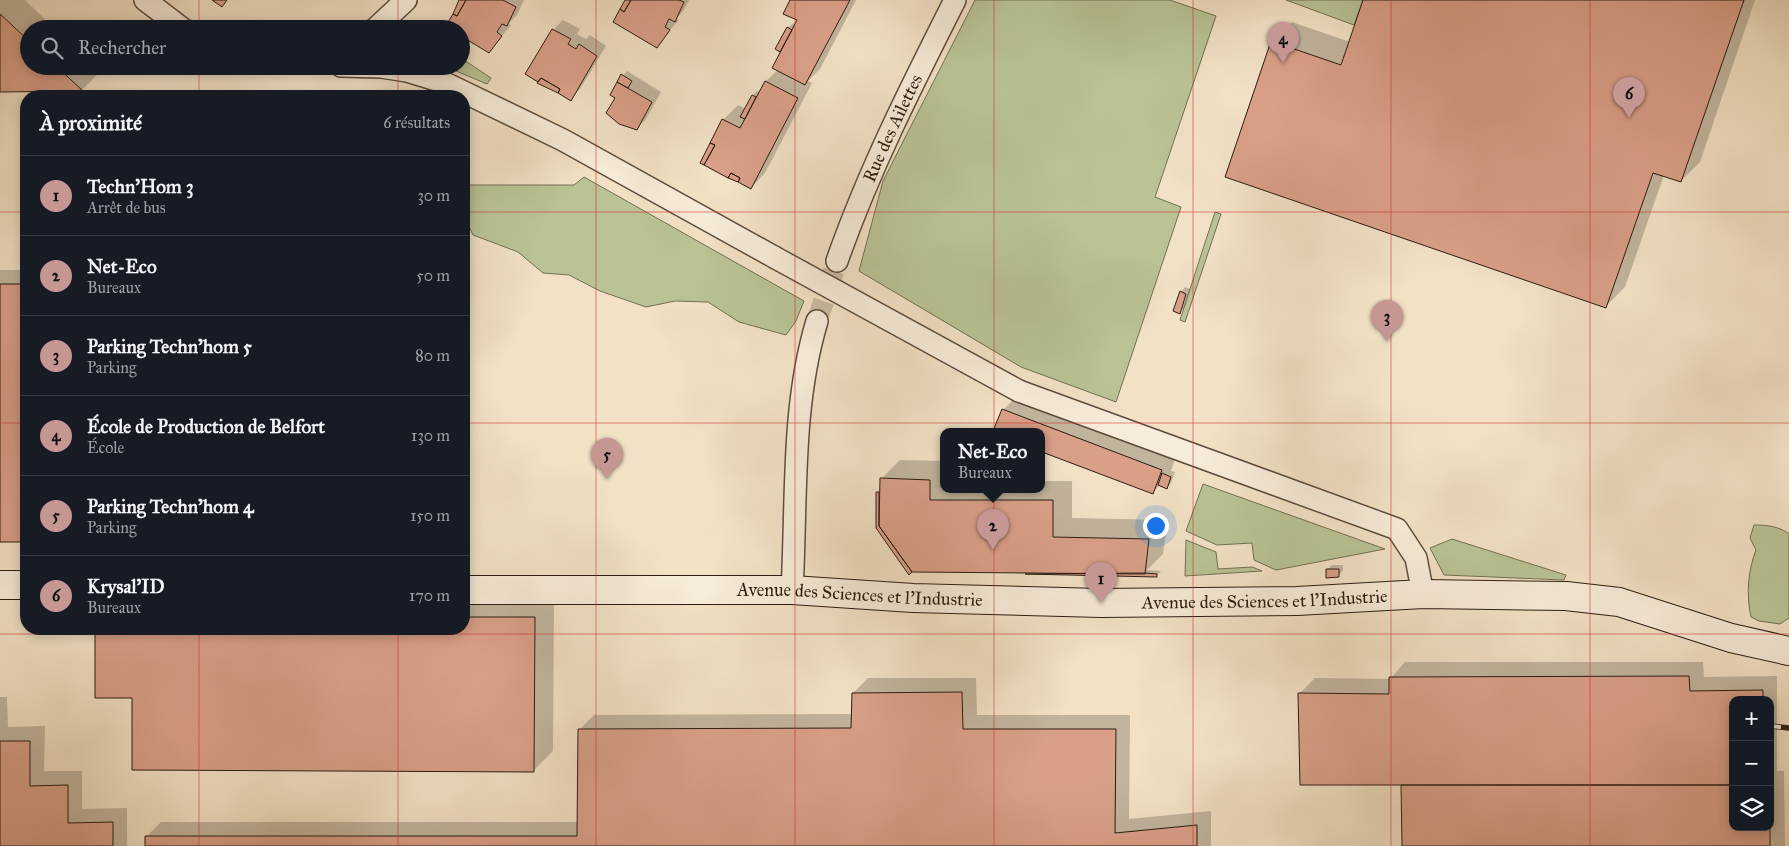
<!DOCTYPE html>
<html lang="fr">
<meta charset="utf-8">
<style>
body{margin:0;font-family:"IM FELL Great Primer",serif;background:#242831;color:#f1f3f6}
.controls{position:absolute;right:15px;bottom:15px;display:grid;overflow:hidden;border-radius:10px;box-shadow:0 2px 12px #0003}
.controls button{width:45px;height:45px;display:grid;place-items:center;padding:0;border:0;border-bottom:1px solid #363941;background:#171b24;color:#f1f3f6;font:25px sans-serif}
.you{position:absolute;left:1155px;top:525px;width:18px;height:18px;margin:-12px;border:4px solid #fff;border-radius:50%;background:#1a73e8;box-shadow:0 0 0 8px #1a73e833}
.badge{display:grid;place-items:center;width:32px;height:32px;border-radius:50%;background:#c59692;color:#111;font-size:16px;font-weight:700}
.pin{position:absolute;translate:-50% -41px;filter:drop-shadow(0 1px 2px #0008)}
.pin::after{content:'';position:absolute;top:26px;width:18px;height:15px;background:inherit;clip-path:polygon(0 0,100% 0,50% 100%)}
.popup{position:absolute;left:940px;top:428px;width:105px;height:65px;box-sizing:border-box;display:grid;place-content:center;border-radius:10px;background:#171b24;filter:drop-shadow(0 1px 4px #0005);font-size:16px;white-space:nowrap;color:#9ea1a6}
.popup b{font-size:19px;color:#f1f3f6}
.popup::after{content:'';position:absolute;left:50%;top:100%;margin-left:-10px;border:10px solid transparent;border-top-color:#171b24}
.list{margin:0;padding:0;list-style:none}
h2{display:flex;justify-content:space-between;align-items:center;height:65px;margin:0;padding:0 20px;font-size:21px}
h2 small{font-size:16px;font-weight:400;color:#9ea1a6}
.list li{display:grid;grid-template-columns:32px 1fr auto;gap:15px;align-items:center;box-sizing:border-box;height:80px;padding:0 20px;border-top:1px solid #363941}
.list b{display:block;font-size:19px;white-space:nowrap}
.list p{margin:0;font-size:16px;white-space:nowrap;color:#9ea1a6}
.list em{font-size:16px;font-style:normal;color:#9ea1a6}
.icon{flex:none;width:28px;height:28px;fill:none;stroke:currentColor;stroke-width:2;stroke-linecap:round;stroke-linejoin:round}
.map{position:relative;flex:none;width:1789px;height:846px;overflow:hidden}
.search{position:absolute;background:#171b24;box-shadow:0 2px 12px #0003;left:20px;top:20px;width:450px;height:55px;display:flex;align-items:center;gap:12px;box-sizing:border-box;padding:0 18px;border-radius:28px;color:#9ea1a6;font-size:19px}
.panel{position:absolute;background:#171b24;box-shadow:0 2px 12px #0003;left:20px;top:90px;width:450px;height:545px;border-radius:20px}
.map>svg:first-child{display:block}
</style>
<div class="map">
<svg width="1789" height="846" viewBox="0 0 1789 846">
<rect width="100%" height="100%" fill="#f2e1c5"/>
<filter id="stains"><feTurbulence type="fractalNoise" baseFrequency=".004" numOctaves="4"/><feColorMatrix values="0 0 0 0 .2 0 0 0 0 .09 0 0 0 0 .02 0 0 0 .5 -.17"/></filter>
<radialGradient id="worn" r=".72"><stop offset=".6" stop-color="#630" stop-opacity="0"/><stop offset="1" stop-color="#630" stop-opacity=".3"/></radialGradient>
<path fill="#b9c396" stroke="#727054" d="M 975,0 L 1170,0 L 1216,16 L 1155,197 L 1181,207 L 1116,402 L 1021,367 L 859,271 L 883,181 Z
M 1286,0 L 1363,0 L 1354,25 Z
M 461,58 L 491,78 L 487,84 L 444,66 L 461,66 Z
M 584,177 L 804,301 L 796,321 L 786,335 L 739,322 L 708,302 L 675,301 L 646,307 L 600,291 L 569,275 L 543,273 L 518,252 L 473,235 L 464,216 L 464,185 L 574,185 Z
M 1215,212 L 1221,214 L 1185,322 L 1180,320 Z
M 1203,484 L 1385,549 L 1276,570 L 1254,560 L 1252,543 L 1217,545 L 1186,531 Z
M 1754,525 C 1766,525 1779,526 1789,534 L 1789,618 L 1780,624 L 1759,621 L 1751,617 C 1746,595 1748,570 1756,550 L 1750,538 Z
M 1452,539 L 1566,575 L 1564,580 L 1444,575 L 1430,548 Z
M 1186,540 L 1216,552 L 1218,569 L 1252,567 L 1262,571 L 1185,576 Z"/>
<path fill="#0003" fill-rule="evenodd" d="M 0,0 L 25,0 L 55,29 L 29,29 L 29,66 L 96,66 L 101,71 L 82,90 L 0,90 Z
M 461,0 L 524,0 L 517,15 L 508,24 L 511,25 L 489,51 L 461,29 L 447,26 Z
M 626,0 L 689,0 L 684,10 L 676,19 L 679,20 L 656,46 Z
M 792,0 L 856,0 L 820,69 L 808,81 L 812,83 L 765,173 L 751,188 L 723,120 L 738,105 L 746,109 L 753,95 L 757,91 L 760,92 L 766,81 L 778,70 L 782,51 L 777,49 L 788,28 L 793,23 L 796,25 L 798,20 Z
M 1364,0 L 1755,0 L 1700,162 L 1681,181 L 1664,175 L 1625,287 L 1606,306 L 1272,42 L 1292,22 L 1350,42 Z
M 563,20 L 580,29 L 577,34 L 586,39 L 590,35 L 606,46 L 580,89 L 570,99 L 553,30 Z
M 627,71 L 661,92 L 646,119 L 636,129 L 616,98 L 618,83 Z
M 0,270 L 26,270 L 26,541 L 0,541 Z
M 1185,287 L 1190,289 L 1184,308 L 1179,312 L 1181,292 Z
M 1018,395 L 1176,455 L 1171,471 L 1175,472 L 1171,483 L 1166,488 L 1160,485 L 1153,492 L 1042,450 L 1042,431 L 995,431 L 1003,410 Z
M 900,460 L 944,461 L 944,489 L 1042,489 L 1042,481 L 1072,481 L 1072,518 L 1168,520 L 1163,554 L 1147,570 L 1161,571 L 1156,576 L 1075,575 L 1077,572 L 877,527 L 878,493 L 881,489 L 881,479 Z
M 1332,565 L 1343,565 L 1343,571 L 1338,576 L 1327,570 Z
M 464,598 L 554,598 L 553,751 L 533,771 L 133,697 L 96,696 L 97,629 L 464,629 Z
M 1405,662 L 1703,662 L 1704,677 L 1777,676 L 1777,771 L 1784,771 L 1785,846 L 1403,846 L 1402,784 L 1300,693 L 1315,678 L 1390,679 ZM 1733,700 L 1770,700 L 1770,827 L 1733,827 Z
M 868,678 L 976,678 L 977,715 L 1130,715 L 1129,819 L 1211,811 L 1211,846 L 146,846 L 146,837 L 161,822 L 578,822 L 579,730 L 594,715 L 853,714 L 853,693 Z
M 0,697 L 7,697 L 8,727 L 45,726 L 44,771 L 82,771 L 82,809 L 127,808 L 127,846 L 0,846 Z"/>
<path fill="#d99f88" stroke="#2c1c11" d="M 212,0 L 227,0 L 222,7 Z
M 459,0 L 466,0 L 457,16 L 453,14 Z
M 466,0 L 503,0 L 516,7 L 507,26 L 502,24 L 497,32 L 502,36 L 489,53 L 461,36 L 461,29 L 445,27 L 453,14 L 457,16 Z
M 625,0 L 631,0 L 624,12 L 620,9 Z
M 631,0 L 679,0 L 684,2 L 675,22 L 669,19 L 665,27 L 670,30 L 657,48 L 613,22 L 620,9 L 624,12 Z
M 790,0 L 850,0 L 805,85 L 772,68 L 797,20 L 783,14 Z
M 1363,0 L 1744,0 L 1681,182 L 1653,173 L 1606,308 L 1225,177 L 1271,41 L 1341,65 Z
M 0,14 L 29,41 L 29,66 L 56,66 L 83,91 L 0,92 Z
M 787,27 L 792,30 L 780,52 L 775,49 Z
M 552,29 L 571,39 L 568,44 L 576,49 L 579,44 L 597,56 L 571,101 L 558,93 L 560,89 L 541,78 L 538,82 L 525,74 Z
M 621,74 L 632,81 L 628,88 L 617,82 Z
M 541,78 L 560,89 L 558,93 L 537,83 Z
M 765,81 L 798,98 L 751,189 L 738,182 L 740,178 L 731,173 L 728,178 L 704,165 L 715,145 L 710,143 L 722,119 L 740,128 Z
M 617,82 L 652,102 L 637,130 L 619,124 L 606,113 L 615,98 L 610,95 Z
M 752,95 L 756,97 L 745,119 L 740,117 Z
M 710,143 L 715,145 L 704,165 L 700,163 Z
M 731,173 L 740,178 L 738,182 L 728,178 Z
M 0,284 L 26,284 L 26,542 L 0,542 Z
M 1180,291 L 1186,294 L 1180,314 L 1173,311 Z
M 1002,409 L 1162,470 L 1153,494 L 1042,452 L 1042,431 L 993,431 Z
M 1162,473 L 1171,477 L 1167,489 L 1158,485 Z
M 880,478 L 930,480 L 930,500 L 1053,500 L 1053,537 L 1149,539 L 1145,574 L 912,572 L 879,526 Z
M 876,492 L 879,492 L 879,526 L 912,572 L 909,575 L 876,528 Z
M 1326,569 L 1339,569 L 1339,577 L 1326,578 Z
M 1145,573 L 1157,574 L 1157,577 L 1025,574 Z
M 464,617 L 535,617 L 534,772 L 132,770 L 132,698 L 95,698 L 95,629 L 464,629 Z
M 1689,676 L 1690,691 L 1763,690 L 1763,700 L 1733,700 L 1733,785 L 1300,785 L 1298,693 L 1389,694 L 1389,677 Z
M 962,692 L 963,729 L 1116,729 L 1115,833 L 1197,825 L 1197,846 L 145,846 L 145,836 L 577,836 L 578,729 L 851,728 L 852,693 Z
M 0,741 L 30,741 L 30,786 L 68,785 L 68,823 L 113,822 L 113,846 L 0,846 Z
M 1401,785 L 1733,785 L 1733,827 L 1770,827 L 1770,846 L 1402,846 Z"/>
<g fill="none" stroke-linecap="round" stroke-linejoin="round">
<path stroke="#cabaa1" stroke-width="21" stroke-dasharray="21 11" stroke-linecap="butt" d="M 817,321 L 837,261"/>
<g stroke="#5e4d3e" stroke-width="24">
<g id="street">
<path d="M 145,0 L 183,29"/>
<path d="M 375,29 L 406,0"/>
<path d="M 341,66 L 381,67 L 407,71 L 443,82 L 563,140 L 774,257"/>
<path id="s1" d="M 837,261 C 869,170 912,85 955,0"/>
<path d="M 1019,391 L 1397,529 L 1416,558 L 1423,594"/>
<path d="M 792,590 C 797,500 791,408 817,321"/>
</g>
</g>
<g stroke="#2c1c11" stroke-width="30">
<g id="secondary">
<path d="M 0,585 L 26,585"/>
<path id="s2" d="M 464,590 L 792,590 L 913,598 L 1101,603 L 1297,601 L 1423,594 L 1566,596 L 1619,602 L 1731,638 L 1789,651"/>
</g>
</g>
<use href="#street" stroke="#f7ecd9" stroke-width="21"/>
<use href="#secondary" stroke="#f7ecd9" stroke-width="28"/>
<g stroke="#2c1c11" stroke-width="5.5">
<path id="rail" d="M 1770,726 L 1789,728"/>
</g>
<use href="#rail" stroke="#f7ecd9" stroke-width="4" stroke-dasharray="11" stroke-linecap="butt"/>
<g stroke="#5e4d3e" stroke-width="24" stroke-linecap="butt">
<path id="street-bridge" d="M 774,257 L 1019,391"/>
</g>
<use href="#street-bridge" stroke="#f7ecd9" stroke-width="21"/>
</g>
<path fill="none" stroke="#d62828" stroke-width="1" stroke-opacity="0.55" d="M 199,0 L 199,29M 398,0 L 398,29M 596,0 L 596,846M 795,0 L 795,846M 994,0 L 994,846M 1193,0 L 1193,846M 1391,0 L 1391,846M 1590,0 L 1590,846M 199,66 L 199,96M 398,66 L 398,96M 0,212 L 26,212M 464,212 L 1789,212M 0,423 L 26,423M 464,423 L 1789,423M 199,629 L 199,846M 398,629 L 398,846M 0,634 L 1789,634"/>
<g text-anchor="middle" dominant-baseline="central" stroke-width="4" stroke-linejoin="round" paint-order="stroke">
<g font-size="18" fill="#2c1c11" stroke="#f7ecd9">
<text stroke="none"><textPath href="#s1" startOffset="144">Rue des Ailettes</textPath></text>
<text stroke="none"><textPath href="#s2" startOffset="396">Avenue des Sciences et l'Industrie</textPath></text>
<text stroke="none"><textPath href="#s2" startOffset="801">Avenue des Sciences et l'Industrie</textPath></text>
</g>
</g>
<rect width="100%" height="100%" filter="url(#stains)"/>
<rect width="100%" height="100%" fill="url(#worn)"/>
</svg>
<div class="controls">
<button>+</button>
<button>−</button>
<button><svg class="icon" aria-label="layers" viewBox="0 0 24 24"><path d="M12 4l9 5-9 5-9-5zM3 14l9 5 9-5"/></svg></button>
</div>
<div class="you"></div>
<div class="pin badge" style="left:1101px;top:603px">1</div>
<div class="pin badge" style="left:993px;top:550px">2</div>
<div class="popup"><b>Net-Eco</b>Bureaux</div>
<div class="pin badge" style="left:1387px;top:341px">3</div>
<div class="pin badge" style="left:1283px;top:63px">4</div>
<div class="pin badge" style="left:607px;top:479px">5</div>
<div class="pin badge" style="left:1629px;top:118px">6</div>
<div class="search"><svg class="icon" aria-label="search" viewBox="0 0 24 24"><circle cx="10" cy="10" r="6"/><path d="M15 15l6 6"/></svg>Rechercher</div>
<section class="panel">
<h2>À proximité<small>6 résultats</small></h2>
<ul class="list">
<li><span class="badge">1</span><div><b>Techn'Hom 3</b><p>Arrêt de bus</p></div><em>30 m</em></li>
<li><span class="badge">2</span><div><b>Net-Eco</b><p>Bureaux</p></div><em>50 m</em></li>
<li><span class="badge">3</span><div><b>Parking Techn'hom 5</b><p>Parking</p></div><em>80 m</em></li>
<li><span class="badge">4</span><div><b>École de Production de Belfort</b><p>École</p></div><em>130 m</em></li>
<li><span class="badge">5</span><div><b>Parking Techn'hom 4</b><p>Parking</p></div><em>150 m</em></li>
<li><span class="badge">6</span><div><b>Krysal'ID</b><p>Bureaux</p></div><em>170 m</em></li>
</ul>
</section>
</div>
